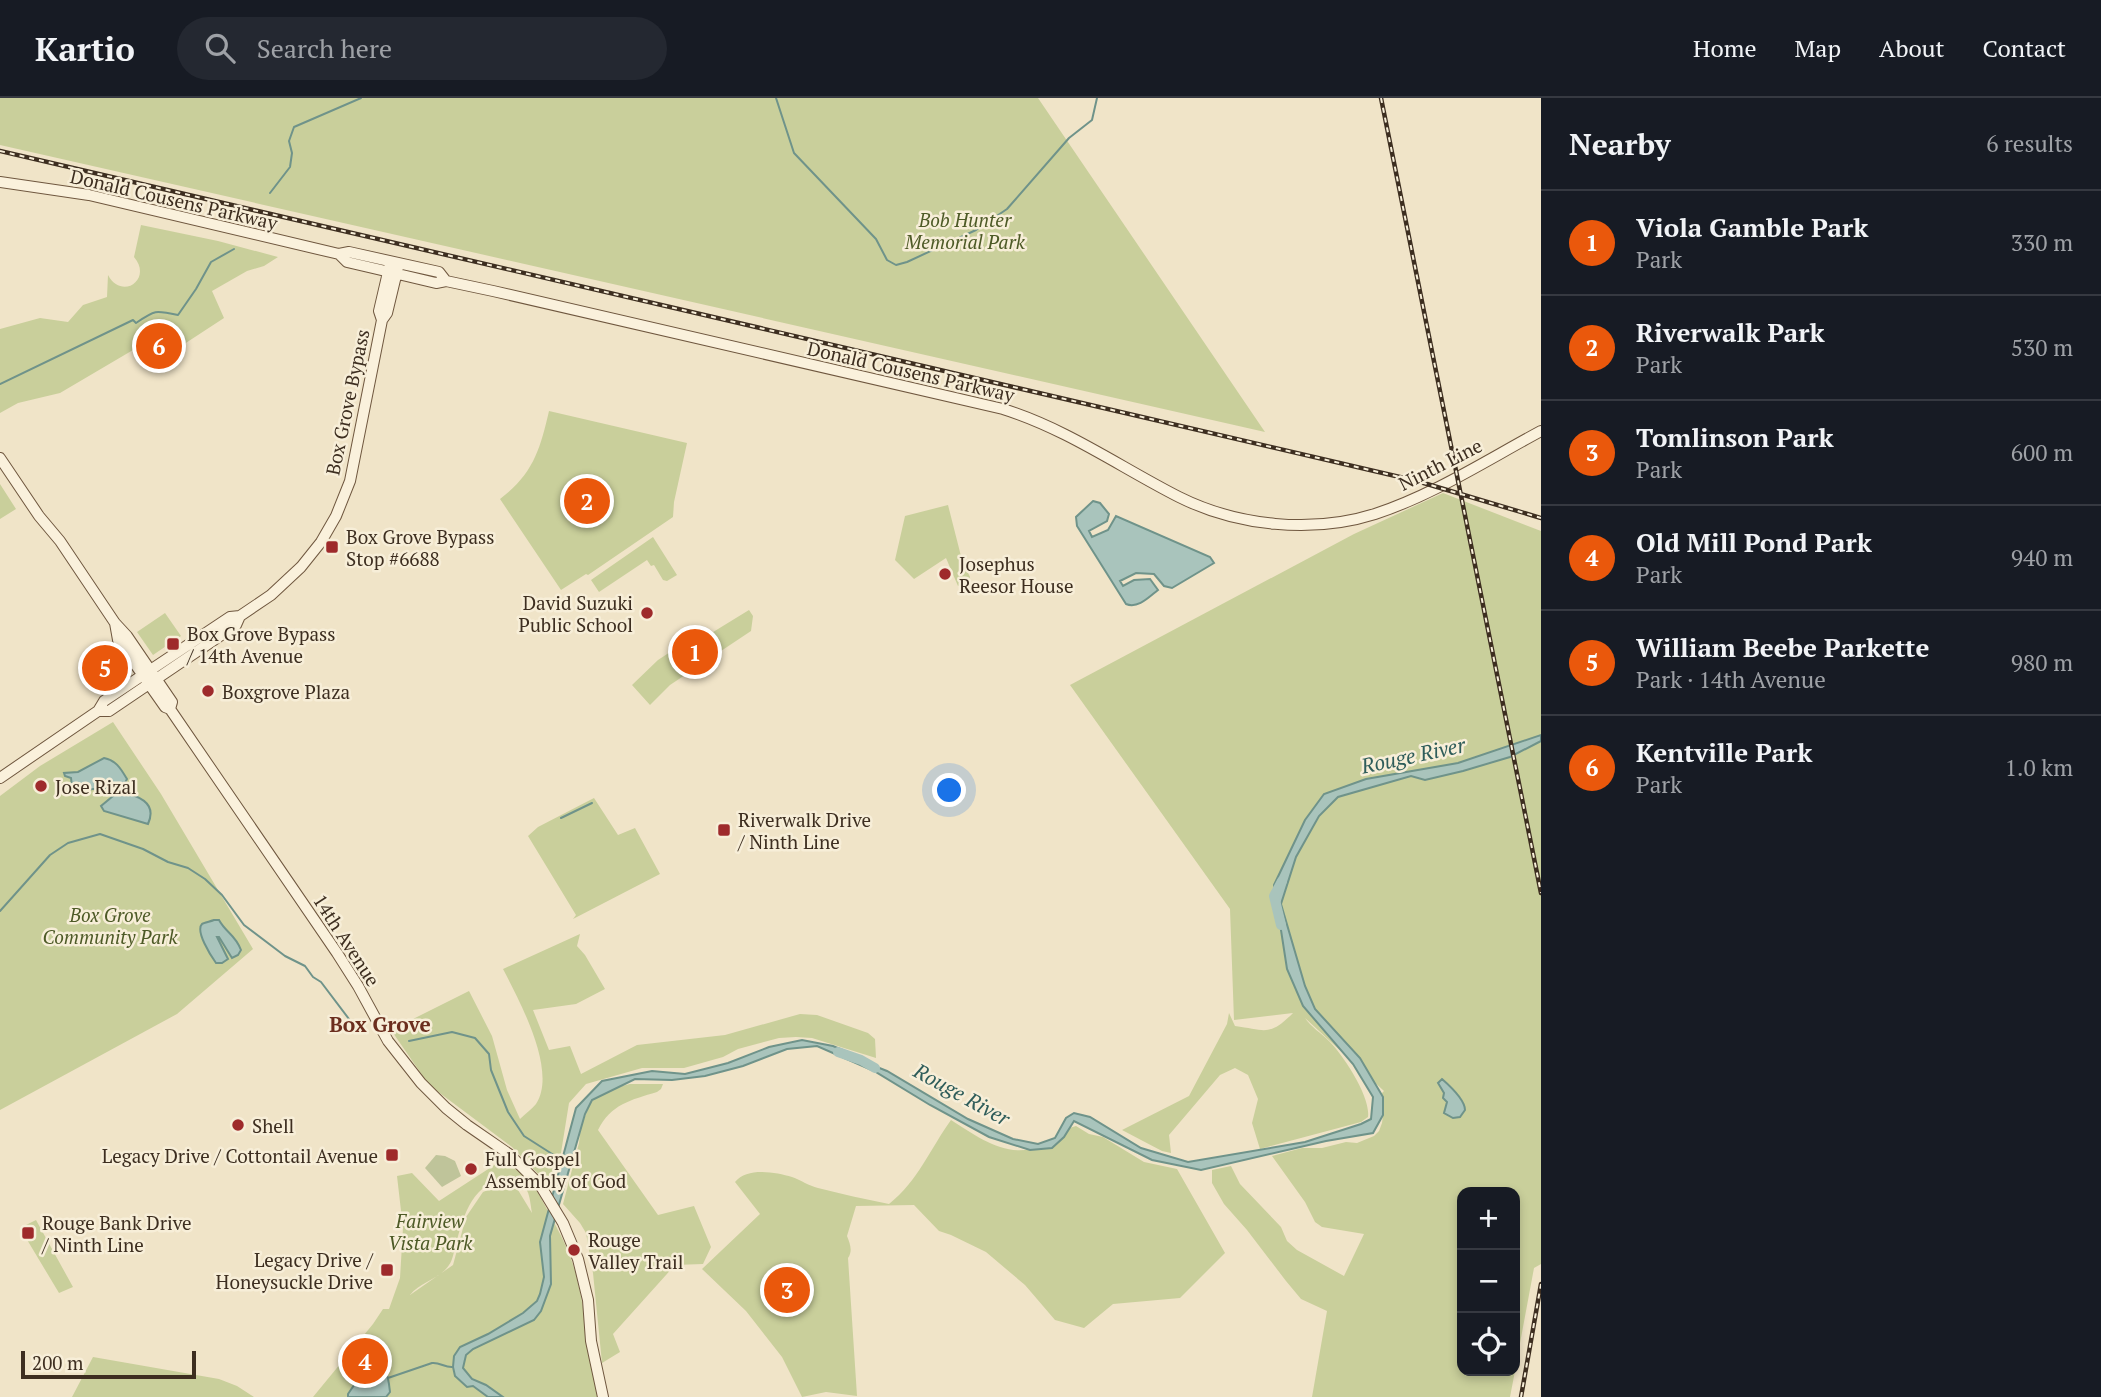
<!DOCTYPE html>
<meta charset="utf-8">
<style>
body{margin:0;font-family:"PT Serif",serif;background:#242831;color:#f1f3f6}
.controls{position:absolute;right:21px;bottom:21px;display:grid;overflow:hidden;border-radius:14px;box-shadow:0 4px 10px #0003}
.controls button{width:63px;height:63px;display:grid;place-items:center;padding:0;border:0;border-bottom:2px solid #363941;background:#171b24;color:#f1f3f6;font:35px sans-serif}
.scale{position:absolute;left:21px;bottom:18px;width:175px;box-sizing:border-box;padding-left:7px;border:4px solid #3d2e20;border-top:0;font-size:19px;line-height:24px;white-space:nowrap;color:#3d2e20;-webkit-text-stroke:5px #f7eed8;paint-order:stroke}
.you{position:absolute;left:950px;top:693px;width:24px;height:24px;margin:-18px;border:5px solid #fff;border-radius:50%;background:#1a73e8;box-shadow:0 0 0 10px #1a73e833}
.badge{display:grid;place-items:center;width:46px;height:46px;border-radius:50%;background:#ea580c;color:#fff;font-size:23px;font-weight:700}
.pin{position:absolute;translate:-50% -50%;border:4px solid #fff;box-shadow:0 2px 7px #0006}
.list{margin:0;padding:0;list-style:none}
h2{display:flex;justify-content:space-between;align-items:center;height:91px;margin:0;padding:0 28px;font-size:30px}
h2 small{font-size:23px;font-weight:400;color:#9ea1a6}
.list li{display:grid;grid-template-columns:46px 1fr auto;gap:21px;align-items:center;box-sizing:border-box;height:105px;padding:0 28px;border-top:2px solid #363941}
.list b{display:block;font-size:26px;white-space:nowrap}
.list p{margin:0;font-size:23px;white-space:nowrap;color:#9ea1a6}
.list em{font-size:23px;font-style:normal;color:#9ea1a6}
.icon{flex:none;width:38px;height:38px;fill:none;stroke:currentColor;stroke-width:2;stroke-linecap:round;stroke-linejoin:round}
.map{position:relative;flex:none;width:1541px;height:1299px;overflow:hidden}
header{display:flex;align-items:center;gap:42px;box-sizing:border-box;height:98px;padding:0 35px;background:#171b24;border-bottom:2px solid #363941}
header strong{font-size:33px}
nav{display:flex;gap:38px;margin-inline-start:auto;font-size:24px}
.search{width:490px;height:63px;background:#242831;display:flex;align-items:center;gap:18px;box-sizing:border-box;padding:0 24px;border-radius:38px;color:#9ea1a6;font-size:26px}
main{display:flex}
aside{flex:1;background:#171b24}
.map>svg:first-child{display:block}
</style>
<header>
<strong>Kartio</strong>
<div class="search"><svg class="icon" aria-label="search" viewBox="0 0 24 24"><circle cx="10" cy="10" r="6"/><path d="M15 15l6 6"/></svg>Search here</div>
<nav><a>Home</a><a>Map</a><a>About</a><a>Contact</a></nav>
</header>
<main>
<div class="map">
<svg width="1541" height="1299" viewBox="0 0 1541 1299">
<rect width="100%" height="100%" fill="#f0e4c8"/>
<path fill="#c9cf9b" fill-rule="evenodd" d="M 0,0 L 1038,0 L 1265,334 L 0,47 Z
M 141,127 L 218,143 L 278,159 L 264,168 L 247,173 L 212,193 L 224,220 L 146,271 L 133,252 L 60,295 L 18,305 L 0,315 L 0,231 L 40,220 L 68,224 L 83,207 L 107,199 L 108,177 C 122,203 153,181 134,159 Z
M 549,313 L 687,345 L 674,404 L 673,419 L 588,477 L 586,476 L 561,492 L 500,401 C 533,376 540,352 549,313 Z
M 0,386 L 16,411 L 0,421 Z
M 1443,395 L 1541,433 L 1541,1166 L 1534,1170 L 1515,1272 L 1515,1094 L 1462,1094 L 1462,1273 L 1515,1273 L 1510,1299 L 1312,1299 L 1327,1213 L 1301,1201 L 1286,1183 L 1247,1132 L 1224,1106 L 1212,1085 L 1212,1072 L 1231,1068 L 1240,1086 L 1281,1129 L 1287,1143 L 1297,1152 L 1344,1178 L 1364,1136 L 1322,1129 L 1315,1124 L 1305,1104 L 1272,1058 L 1302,1050 L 1322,1050 L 1346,1044 L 1357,1045 L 1374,1038 L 1379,1033 L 1382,1025 L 1383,1017 L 1377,1000 L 1384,993 L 1305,920 C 1311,929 1321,935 1329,943 C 1343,957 1371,999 1368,1019 L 1361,1024 L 1260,1051 L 1252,1025 L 1258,1001 L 1248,977 L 1235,970 L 1220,977 L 1169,1037 L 1171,1055 L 1162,1053 L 1122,1032 L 1189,998 L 1227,926 L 1229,915 L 1235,928 C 1266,932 1269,939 1293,915 L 1234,922 L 1230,811 L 1070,587 L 1354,436 Z
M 948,407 L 962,462 L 970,479 L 969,482 L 958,488 L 946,460 L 914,481 L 895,462 L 905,418 Z
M 653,439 L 677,477 L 667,483 L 663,482 L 654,467 L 651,468 L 647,462 L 599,494 L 591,482 Z
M 749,512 L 753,518 L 751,533 L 670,587 L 650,607 L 632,587 L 658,562 L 693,539 L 700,531 L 705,539 Z
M 165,515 L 181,538 L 153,557 L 137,534 Z
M 106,544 L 127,576 L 103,592 L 82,560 Z
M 113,624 L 161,696 L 253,851 L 177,916 L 0,1012 L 0,698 L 40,668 Z
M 594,700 L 618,737 L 635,730 L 660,776 L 573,821 L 576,817 L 528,738 L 538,729 Z
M 580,836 L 577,848 L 585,857 L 605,891 L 576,906 L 533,912 L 549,952 L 570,948 L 581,976 L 637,947 L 725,937 L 800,916 L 817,917 L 868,935 L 875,941 L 876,960 L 812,940 L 796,939 L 779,940 L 738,951 L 723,959 L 684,970 L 642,970 L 586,986 L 569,1005 L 560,1061 L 550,1088 L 512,1049 L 429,987 L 391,932 L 469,893 L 492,938 L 507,992 L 520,1021 C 525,1016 532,1011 536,1006 C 558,973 519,902 503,871 Z
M 630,986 L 663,986 L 661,991 L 657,994 C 631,1002 611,1006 598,1032 L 658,1117 L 694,1108 L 711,1149 L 703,1166 L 675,1167 L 613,1236 L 620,1254 L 602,1265 L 593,1175 L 586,1135 L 580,1125 L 563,1106 L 579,1045 L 581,1028 L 592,1002 L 610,991 Z
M 951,1022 C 978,1039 1009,1063 1042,1047 C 1054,1042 1062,1031 1076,1028 L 1089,1036 L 1103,1039 L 1144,1064 L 1177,1071 L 1225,1155 L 1180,1200 L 1113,1206 L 1084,1230 L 1055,1222 L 1025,1187 L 986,1154 L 951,1137 L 939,1133 L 914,1107 L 856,1108 L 847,1138 C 850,1146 853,1153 848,1160 L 857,1298 L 826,1294 L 802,1299 L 782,1259 L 746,1213 L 702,1171 L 760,1116 L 735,1084 C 747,1069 775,1074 792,1079 C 801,1082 809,1088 818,1090 C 841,1096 865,1101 889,1106 C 918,1083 930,1051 951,1022 Z
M 499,1064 C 529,1074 536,1090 550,1117 C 561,1137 572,1158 577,1181 C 587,1220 589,1260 598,1299 L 313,1299 L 373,1226 L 383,1211 L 389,1211 L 400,1180 L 403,1130 L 397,1078 L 412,1075 L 439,1103 ZM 510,1079 C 530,1088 529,1096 532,1115 L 518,1092 L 503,1086 L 483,1094 L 466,1119 L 453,1167 L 410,1197 C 420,1184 440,1181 449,1167 C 453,1162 454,1152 456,1146 C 464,1115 473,1084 510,1079 Z
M 36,1122 L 73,1189 L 59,1195 L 20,1130 Z
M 93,1259 L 219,1281 L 237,1288 L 254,1299 L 72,1299 Z"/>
<path fill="#bfc49a" d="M 436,1057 L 445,1058 L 455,1063 L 461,1078 L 442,1089 L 425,1070 Z"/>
<path fill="#a9c4bc" stroke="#6f938a" stroke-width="2" d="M 1093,403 L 1100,405 L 1109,416 L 1107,423 L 1089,433 L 1092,439 L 1108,432 L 1116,418 L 1210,459 L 1214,465 L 1172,490 L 1164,488 L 1154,476 L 1136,475 L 1120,483 L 1123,488 L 1134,482 L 1150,481 L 1158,492 C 1149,499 1138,511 1126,506 L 1077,428 L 1076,419 Z
M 1541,637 L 1541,643 L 1510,659 L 1463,673 L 1425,682 L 1411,678 L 1338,699 L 1319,718 L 1296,759 L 1281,806 L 1305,888 L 1315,911 L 1360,960 L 1383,999 L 1383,1017 L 1373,1035 L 1326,1043 L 1201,1072 L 1152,1062 L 1074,1023 L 1064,1039 L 1052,1050 L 1030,1052 L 989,1039 L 930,1007 L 874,973 L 817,948 L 787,951 L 743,968 L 705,978 L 672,982 L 635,981 L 592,1002 L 585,1016 L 550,1138 L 551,1186 L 541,1213 L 534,1222 L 473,1251 L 466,1257 L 463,1270 L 472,1281 L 486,1287 L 503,1299 L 488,1299 L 473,1288 L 467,1289 L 455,1278 L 453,1269 L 454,1258 L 460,1249 L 488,1236 L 523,1215 L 537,1203 L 540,1196 L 544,1179 L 540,1144 L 576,1010 L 602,983 L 652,973 L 685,976 L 728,965 L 769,949 L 802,942 L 833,948 L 843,952 L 849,958 L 887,973 L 968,1021 L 1013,1041 L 1038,1046 L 1055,1040 L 1066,1020 L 1074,1015 L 1090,1019 L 1141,1050 L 1188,1064 L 1305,1044 L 1361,1026 L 1371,1021 L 1373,999 L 1353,966 L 1303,908 L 1287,871 L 1274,787 L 1305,722 L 1324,696 L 1366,681 L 1458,665 Z
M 104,660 C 116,662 121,671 127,681 L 125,685 L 116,688 L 119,694 C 137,697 158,704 148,726 L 104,713 L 101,708 L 113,698 L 108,690 L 80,692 L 72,688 L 71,680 L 65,678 L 64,675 L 78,674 Z
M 214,822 L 219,822 C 226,835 235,836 241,852 L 238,857 L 232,860 L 219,839 L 217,839 L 228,861 L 222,865 L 216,865 C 211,858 195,833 202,826 C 203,825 212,823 214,822 Z
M 1442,981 C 1450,988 1465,1002 1465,1012 L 1460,1019 L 1453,1020 L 1444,1015 L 1447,1004 L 1443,1000 L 1444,995 L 1438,985 Z
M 372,1265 C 388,1271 388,1277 390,1294 L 386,1299 L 348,1299 L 348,1296 L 363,1274 Z"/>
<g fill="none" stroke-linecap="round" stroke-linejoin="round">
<path stroke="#6f938a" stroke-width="2" d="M 776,0 L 794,55 L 876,141 L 887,162 L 896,167 L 907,164 L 976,132 L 1007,111 L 1069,40 L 1092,22 L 1097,0
M 270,95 L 290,69 L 292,55 L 289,43 L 294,29 L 361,0
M 0,286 L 133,222 L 136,225 C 155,212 155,212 178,217 L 196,191 L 211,164 L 234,151
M 561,720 L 592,705
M 0,813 L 50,757 L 68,745 L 100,736 L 143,751 L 168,764 L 188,770 L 205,781 L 222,797 L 244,827 L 285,858 L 305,868 L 313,879 L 321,884 L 352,925
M 409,943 L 452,934 L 475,940 L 489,956 L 491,972 L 508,1014 L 524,1038 L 560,1061
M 388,1280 L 432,1265 C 440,1264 445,1270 453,1269"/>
<path stroke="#a9c4bc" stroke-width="10" d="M 1281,827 L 1274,798 L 1282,783
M 838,954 L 861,962 L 875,970"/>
<g stroke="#6f573f" stroke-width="12">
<path id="secondary" d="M 0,84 L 89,97 L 339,156 L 349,154 L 439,174 L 446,183
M 339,156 L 347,164 L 377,171 L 436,185 L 446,183 L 493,193 L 1003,311 C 1067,331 1120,369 1179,399 C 1237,428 1312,436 1375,416 C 1433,397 1487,362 1541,333
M 382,222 L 379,213 L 389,170
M 0,360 L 39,418 L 60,443 L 115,525 L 127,538 L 172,604 L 170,611
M 115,525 L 118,542 L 165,609 L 170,611 L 337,855 L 358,888 L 388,943 L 421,985 L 446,1010 L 467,1027 L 509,1056 L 540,1087 L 563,1125 L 578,1161 L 588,1202 L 591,1243 L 603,1299
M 98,613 L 109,613 L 236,527 L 240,518 L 271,497 L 301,469 L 321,444 L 336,418 L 350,383 L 382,222 L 387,215 L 399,165
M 0,680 L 98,613 L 104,603 L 230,519 L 240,518"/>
</g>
<use href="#secondary" stroke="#faf1dc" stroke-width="10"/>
<g stroke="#3d2e20" stroke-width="4.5">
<path id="rail" d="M 1381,0 L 1541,795
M 0,53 L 1417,383 L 1541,420
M 1521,1299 L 1541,1186"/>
</g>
<use href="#rail" stroke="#f7eed8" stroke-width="2" stroke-dasharray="5" stroke-linecap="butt"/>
</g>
<g fill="#9e2a2b" stroke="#f7eed8" stroke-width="2.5">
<rect x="325" y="442" width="14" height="14" rx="3.5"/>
<circle cx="945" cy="476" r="7"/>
<circle cx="647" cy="515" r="7"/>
<rect x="166" y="539" width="14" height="14" rx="3.5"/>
<circle cx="208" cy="593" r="7"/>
<circle cx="41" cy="688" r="7"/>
<rect x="717" y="725" width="14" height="14" rx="3.5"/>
<circle cx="238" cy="1027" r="7"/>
<rect x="385" y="1050" width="14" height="14" rx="3.5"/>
<circle cx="471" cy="1071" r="7"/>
<rect x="21" y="1128" width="14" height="14" rx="3.5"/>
<circle cx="574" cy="1152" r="7"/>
<rect x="380" y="1165" width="14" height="14" rx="3.5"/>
</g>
<g text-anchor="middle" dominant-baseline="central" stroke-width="5" stroke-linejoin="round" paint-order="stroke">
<g font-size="19" fill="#3d2e20" stroke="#f7eed8">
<text transform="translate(174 101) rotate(13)">Donald Cousens Parkway</text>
<text transform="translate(911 273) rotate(13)">Donald Cousens Parkway</text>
<text transform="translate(347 304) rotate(-78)">Box Grove Bypass</text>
<text transform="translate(1440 366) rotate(-27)">Ninth Line</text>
<text transform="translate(347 842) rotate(57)">14th Avenue</text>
</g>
<g font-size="19" font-style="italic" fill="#4d5a26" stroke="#f7eed8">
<text x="965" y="121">Bob Hunter<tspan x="965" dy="22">Memorial Park</tspan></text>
<text x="110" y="816">Box Grove<tspan x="110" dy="22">Community Park</tspan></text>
<text x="430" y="1122">Fairview<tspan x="430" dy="22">Vista Park</tspan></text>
</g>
<g font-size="19" fill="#3d2e20" stroke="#f7eed8" text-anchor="start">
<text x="346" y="438">Box Grove Bypass<tspan x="346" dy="22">Stop #6688</tspan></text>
<text x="959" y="465">Josephus<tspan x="959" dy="22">Reesor House</tspan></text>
<text x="633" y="504" text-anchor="end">David Suzuki<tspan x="633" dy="22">Public School</tspan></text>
<text x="187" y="535">Box Grove Bypass<tspan x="187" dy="22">/ 14th Avenue</tspan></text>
<text x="222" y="593">Boxgrove Plaza</text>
<text x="55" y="688">Jose Rizal</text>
<text x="738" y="721">Riverwalk Drive<tspan x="738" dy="22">/ Ninth Line</tspan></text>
<text x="252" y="1027">Shell</text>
<text x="378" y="1057" text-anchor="end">Legacy Drive / Cottontail Avenue</text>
<text x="485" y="1060">Full Gospel<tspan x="485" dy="22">Assembly of God</tspan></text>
<text x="42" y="1124">Rouge Bank Drive<tspan x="42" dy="22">/ Ninth Line</tspan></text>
<text x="588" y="1141">Rouge<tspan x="588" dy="22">Valley Trail</tspan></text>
<text x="373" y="1161" text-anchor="end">Legacy Drive /<tspan x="373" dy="22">Honeysuckle Drive</tspan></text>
</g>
<g font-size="21" font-style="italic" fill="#2f5d5a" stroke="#f7eed8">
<text transform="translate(1413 657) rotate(-12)">Rouge River</text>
<text transform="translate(962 996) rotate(29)">Rouge River</text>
</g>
<g font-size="21" font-weight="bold" fill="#6b2e1e" stroke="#f7eed8">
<text x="380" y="926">Box Grove</text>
</g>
</g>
</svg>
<div class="controls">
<button>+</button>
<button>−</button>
<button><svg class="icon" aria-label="locate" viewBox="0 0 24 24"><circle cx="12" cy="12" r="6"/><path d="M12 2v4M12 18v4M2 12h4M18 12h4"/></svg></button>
</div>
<div class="scale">200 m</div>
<div class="you"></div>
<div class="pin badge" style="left:695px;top:554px">1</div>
<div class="pin badge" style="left:587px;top:403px">2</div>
<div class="pin badge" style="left:787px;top:1192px">3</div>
<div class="pin badge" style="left:365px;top:1263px">4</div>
<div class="pin badge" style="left:105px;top:570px">5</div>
<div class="pin badge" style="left:159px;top:248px">6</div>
</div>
<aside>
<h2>Nearby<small>6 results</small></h2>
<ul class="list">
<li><span class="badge">1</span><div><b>Viola Gamble Park</b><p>Park</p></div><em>330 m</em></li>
<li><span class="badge">2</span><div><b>Riverwalk Park</b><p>Park</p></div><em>530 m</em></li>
<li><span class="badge">3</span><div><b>Tomlinson Park</b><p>Park</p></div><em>600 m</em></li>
<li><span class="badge">4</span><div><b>Old Mill Pond Park</b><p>Park</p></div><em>940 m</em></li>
<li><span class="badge">5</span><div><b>William Beebe Parkette</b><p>Park · 14th Avenue</p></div><em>980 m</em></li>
<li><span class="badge">6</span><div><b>Kentville Park</b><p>Park</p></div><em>1.0 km</em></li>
</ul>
</aside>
</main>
